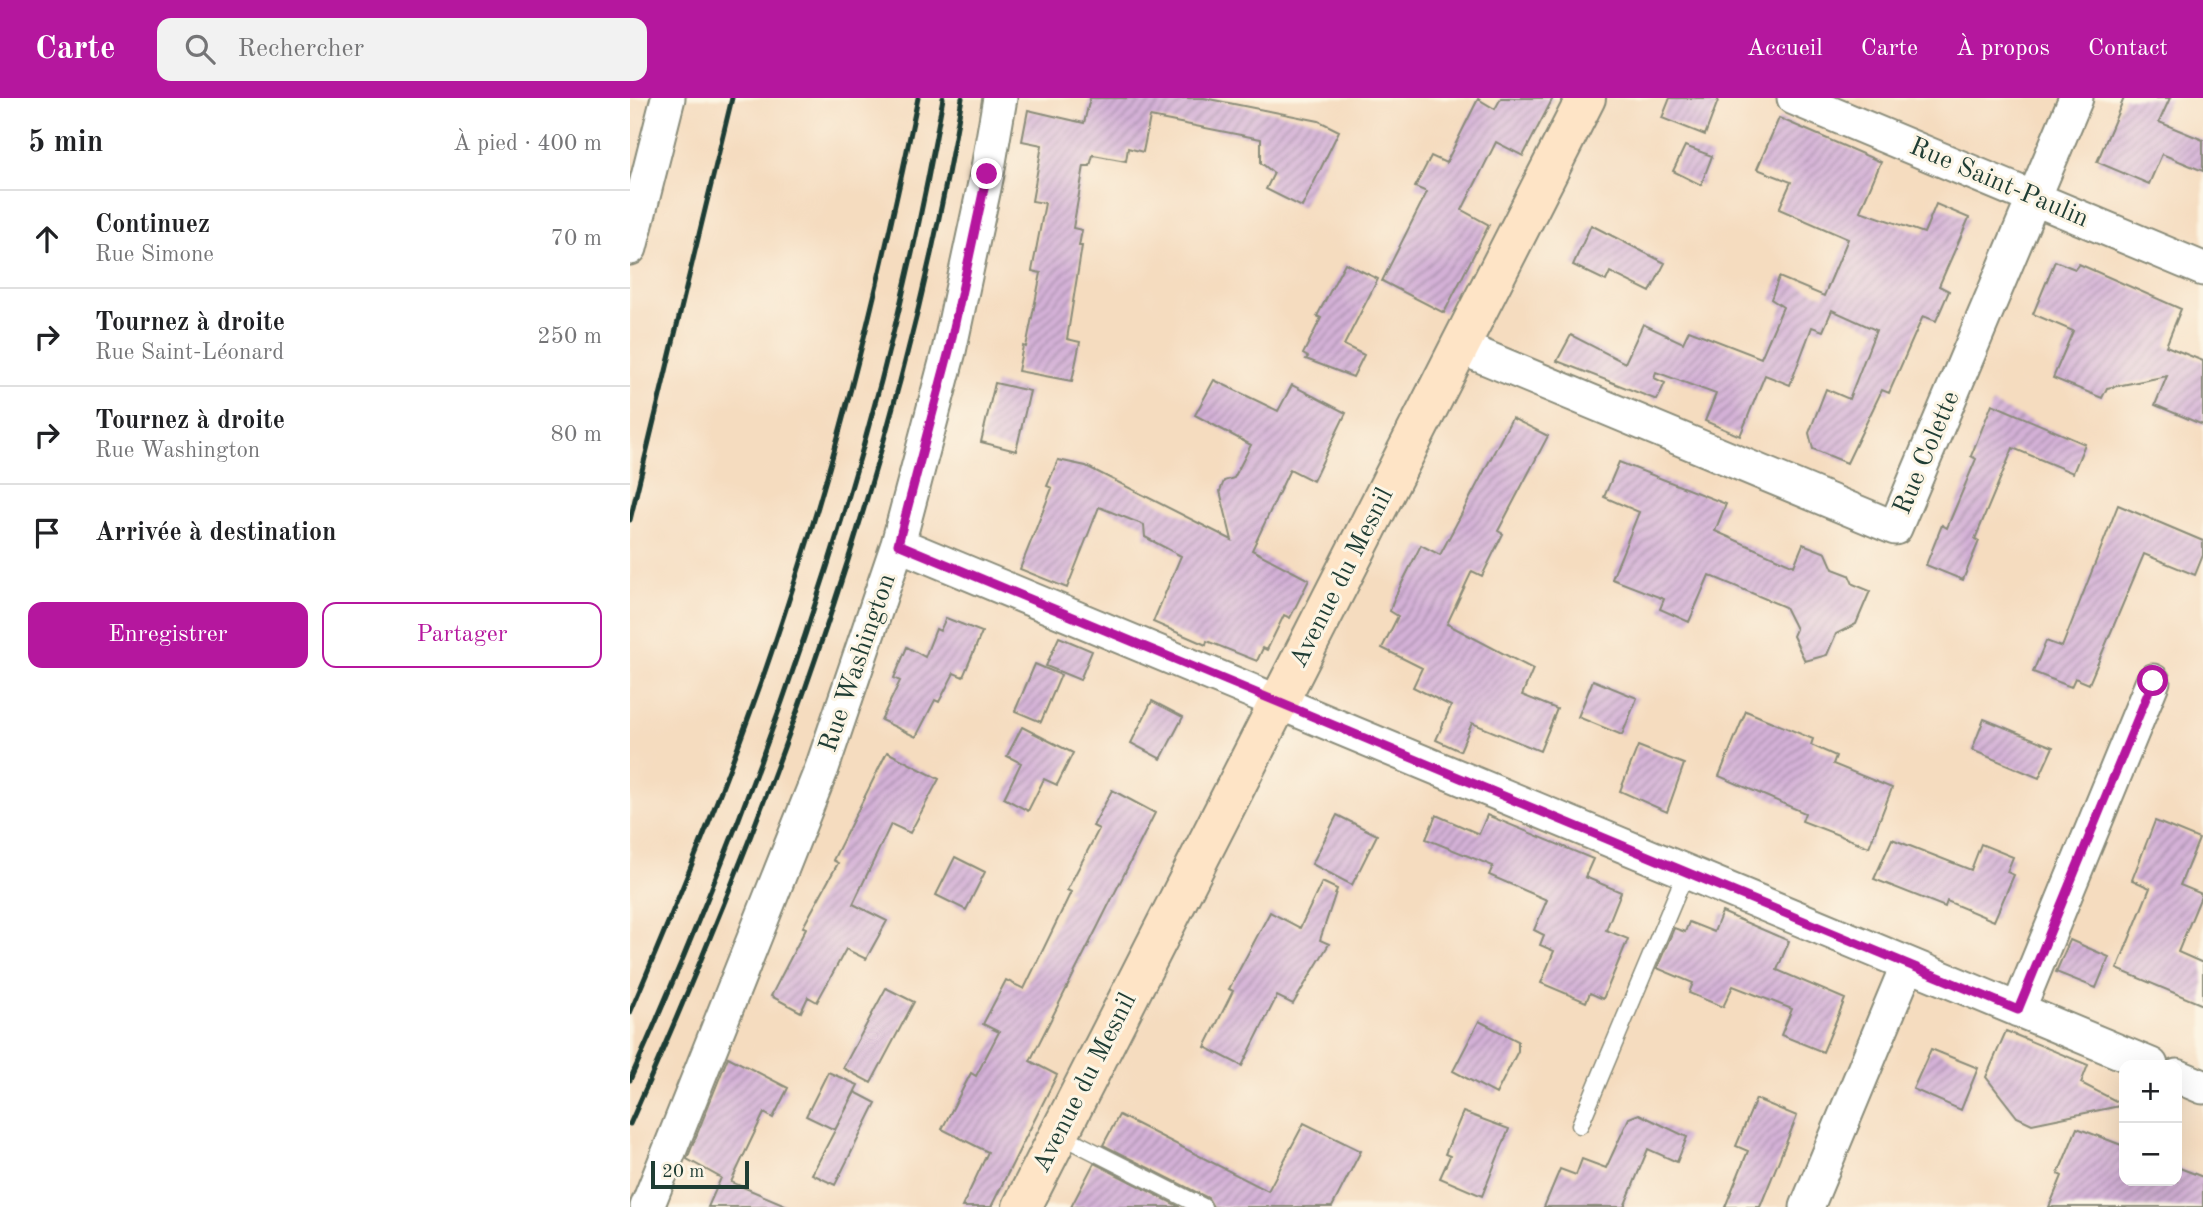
<!DOCTYPE html>
<html lang="fr">
<meta charset="utf-8">
<style>
body{margin:0;font-family:"Old Standard TT",serif;background:#f2f2f2;color:#202124}
.controls{position:absolute;right:21px;bottom:21px;display:grid;overflow:hidden;border-radius:14px;box-shadow:0 7px 28px #0002}
.controls button{width:63px;height:63px;display:grid;place-items:center;padding:0;border:0;border-bottom:2px solid #e0e0e0;background:#fff;color:#202124;font:35px sans-serif}
.scale{position:absolute;left:21px;bottom:18px;width:98px;box-sizing:border-box;padding-left:7px;border:4px solid #1f3d34;border-top:0;font-size:19px;line-height:24px;white-space:nowrap;color:#1f3d34;-webkit-text-stroke:5px #fcf5e5;paint-order:stroke}
.stop{position:absolute;width:21px;height:21px;margin:-16px;border:5px solid #b5179e;border-radius:50%;background:#fff}
.stop.end{background:#b5179e;border-color:#fff;box-shadow:0 2px 7px #0008}
.list{margin:0;padding:0;list-style:none}
h2{display:flex;justify-content:space-between;align-items:center;height:91px;margin:0;padding:0 28px;font-size:30px}
h2 small{font-size:23px;font-weight:400;color:#757577}
.list li{display:grid;grid-template-columns:46px 1fr auto;gap:21px;align-items:center;box-sizing:border-box;height:98px;padding:0 28px;border-top:2px solid #e0e0e0}
.list b{display:block;font-size:26px;white-space:nowrap}
.list p{margin:0;font-size:23px;white-space:nowrap;color:#757577}
.list em{font-size:23px;font-style:normal;color:#757577}
.actions{display:flex;gap:14px;padding:21px 28px}
.actions a{flex:1;padding:16px 0;border:2px solid #b5179e;border-radius:14px;text-align:center;font-size:24px;color:#b5179e}
.actions .main{background:#b5179e;color:#fff}
.icon{flex:none;width:38px;height:38px;fill:none;stroke:currentColor;stroke-width:2;stroke-linecap:round;stroke-linejoin:round}
.map{position:relative;flex:none;width:1573px;height:1109px;overflow:hidden}
header{display:flex;align-items:center;gap:42px;box-sizing:border-box;height:98px;padding:0 35px;background:#b5179e;color:#fff}
header strong{font-size:33px}
nav{display:flex;gap:38px;margin-inline-start:auto;font-size:24px}
.search{width:490px;height:63px;background:#f2f2f2;display:flex;align-items:center;gap:18px;box-sizing:border-box;padding:0 24px;border-radius:14px;color:#757577;font-size:26px}
main{display:flex}
aside{flex:1;background:#fff}
.map>svg:first-child{display:block}
</style>
<header>
<strong>Carte</strong>
<div class="search"><svg class="icon" aria-label="search" viewBox="0 0 24 24"><circle cx="10" cy="10" r="6"/><path d="M15 15l6 6"/></svg>Rechercher</div>
<nav><a>Accueil</a><a>Carte</a><a>À propos</a><a>Contact</a></nav>
</header>
<main>
<aside>
<h2>5 min<small>À pied · 400 m</small></h2>
<ul class="list">
<li><svg class="icon" aria-label="ahead" viewBox="0 0 24 24"><path d="M12 20V5M6 11l6-6 6 6"/></svg><div><b>Continuez</b><p>Rue Simone</p></div><em>70 m</em></li>
<li><svg class="icon" aria-label="right" viewBox="0 0 24 24"><path d="M7 20v-9h11M14 6l5 5-5 5"/></svg><div><b>Tournez à droite</b><p>Rue Saint-Léonard</p></div><em>250 m</em></li>
<li><svg class="icon" aria-label="right" viewBox="0 0 24 24"><path d="M7 20v-9h11M14 6l5 5-5 5"/></svg><div><b>Tournez à droite</b><p>Rue Washington</p></div><em>80 m</em></li>
<li><svg class="icon" aria-label="arrive" viewBox="0 0 24 24"><path d="M6 21V4h12l-3 4 3 4H6"/></svg><div><b>Arrivée à destination</b></div></li>
</ul>
<div class="actions"><a class="main">Enregistrer</a><a>Partager</a></div>
</aside>
<div class="map">
<svg width="1573" height="1109" viewBox="0 0 1573 1109">
<defs>
<pattern id="building-hatch" width="6" height="6" patternUnits="userSpaceOnUse" patternTransform="scale(1.75)"><rect width="6" height="6" fill="#d4b1d7"/><path d="M-1 1l2-2M0 6l6-6M5 7l2-2" fill="none" stroke="#ab91af"/></pattern>
</defs>
<rect width="100%" height="100%" fill="#fcf5e5"/>
<filter id="ink" filterUnits="userSpaceOnUse"><feTurbulence type="fractalNoise" baseFrequency=".0143" numOctaves="2"/><feDisplacementMap in="SourceGraphic" scale="14" xChannelSelector="R" yChannelSelector="G"/><feConvolveMatrix kernelMatrix="1 2 1 2 8 2 1 2 1" color-interpolation-filters="sRGB"/></filter>
<filter id="wash" filterUnits="userSpaceOnUse"><feTurbulence type="fractalNoise" baseFrequency=".00686" numOctaves="4" result="noise"/><feDisplacementMap in="SourceGraphic" scale="28" xChannelSelector="R" yChannelSelector="G"/><feGaussianBlur stdDeviation="1.57" result="paint"/><feColorMatrix in="noise" values="0 0 0 0 0 0 0 0 0 0 0 0 0 0 0 0 0 1.4 0 .05"/><feComposite in="paint" operator="in"/></filter>
<g filter="url(#wash)">
<rect width="100%" height="100%" fill="#f5dcbf"/>
<g id="blocks">
<path fill="url(#building-hatch)" d="M 460,0 L 574,0 L 689,23 L 709,33 L 672,109 L 636,91 L 644,75 L 631,65 L 631,41 L 520,19 L 513,54 L 498,50 L 496,63 L 463,57 L 460,68 L 454,68 L 443,130 L 452,132 L 449,148 L 452,148 L 437,241 L 450,244 L 442,283 L 388,273 L 393,248 L 396,249 L 411,175 L 402,173 L 415,105 L 402,103 L 412,47 L 392,43 L 398,12 L 454,25 Z
M 871,0 L 923,0 L 893,58 L 866,44 L 832,112 L 859,127 L 814,215 L 752,183 L 797,94 L 785,89 L 801,58 L 816,65 L 848,1 L 865,11 Z
M 1040,0 L 1089,0 L 1075,37 L 1032,20 Z
M 1494,0 L 1540,0 L 1529,24 L 1573,42 L 1573,73 L 1532,56 L 1519,86 L 1467,64 Z
M 1149,20 L 1251,64 L 1230,113 L 1294,135 L 1306,106 L 1339,120 L 1309,188 L 1319,193 L 1306,223 L 1293,218 L 1259,295 L 1252,292 L 1217,365 L 1183,351 L 1179,335 L 1196,291 L 1219,301 L 1246,232 L 1202,212 L 1193,233 L 1182,229 L 1160,287 L 1135,277 L 1110,338 L 1075,323 L 1086,296 L 1026,274 L 1024,280 L 1035,285 L 1027,302 L 927,263 L 941,237 L 995,265 L 1013,226 L 1053,245 L 1059,232 L 1131,260 L 1153,209 L 1141,201 L 1149,179 L 1194,198 L 1218,141 L 1149,111 L 1161,84 L 1127,71 Z
M 1055,48 L 1082,58 L 1071,87 L 1043,73 Z
M 961,127 L 1035,165 L 1020,194 L 980,174 L 976,183 L 943,167 Z
M 1425,163 L 1445,171 L 1449,166 L 1551,211 L 1536,248 L 1573,263 L 1573,327 L 1525,307 L 1537,278 L 1477,290 L 1472,300 L 1423,280 L 1443,233 L 1403,216 Z
M 715,165 L 748,181 L 714,247 L 734,257 L 723,279 L 676,261 L 678,259 L 673,256 L 691,220 L 687,218 Z
M 584,282 L 648,313 L 662,287 L 716,315 L 683,383 L 660,371 L 622,452 L 679,482 L 660,520 L 654,517 L 637,552 L 633,550 L 627,563 L 577,543 L 576,547 L 523,524 L 551,458 L 515,439 L 514,427 L 469,409 L 437,490 L 390,471 L 422,390 L 417,388 L 428,362 L 456,368 L 602,442 L 590,393 L 594,383 L 604,380 L 621,347 L 565,317 Z
M 365,285 L 400,293 L 386,353 L 351,344 Z
M 1362,306 L 1455,346 L 1443,375 L 1383,350 L 1345,441 L 1349,443 L 1333,482 L 1296,467 L 1312,427 L 1317,430 L 1346,361 L 1341,358 Z
M 882,320 L 918,338 L 868,433 L 873,436 L 852,478 L 842,473 L 817,526 L 903,571 L 892,597 L 927,611 L 910,653 L 842,625 L 830,653 L 806,642 L 821,608 L 783,589 L 792,570 L 752,550 L 768,518 L 760,513 L 764,501 L 791,447 L 810,457 Z
M 989,364 L 1096,406 L 1085,433 L 1164,468 L 1173,446 L 1196,455 L 1203,471 L 1219,477 L 1223,486 L 1240,493 L 1226,526 L 1206,536 L 1197,557 L 1175,563 L 1163,538 L 1166,531 L 1155,509 L 1079,477 L 1059,524 L 1030,511 L 1034,501 L 982,481 L 1009,414 L 974,399 Z
M 1488,407 L 1573,443 L 1573,457 L 1565,477 L 1514,456 L 1459,586 L 1445,580 L 1441,589 L 1403,574 L 1416,543 L 1432,549 Z
M 316,520 L 352,534 L 333,579 L 324,575 L 309,604 L 305,602 L 286,639 L 251,622 L 270,583 L 264,580 L 277,549 L 295,559 L 306,531 L 310,533 Z
M 429,539 L 462,553 L 450,582 L 416,568 Z
M 405,566 L 431,577 L 411,624 L 385,613 Z
M 963,582 L 1007,600 L 992,637 L 948,619 Z
M 522,603 L 553,619 L 531,661 L 501,645 Z
M 1116,613 L 1183,641 L 1181,647 L 1206,658 L 1203,666 L 1262,690 L 1239,749 L 1172,723 L 1175,715 L 1089,678 Z
M 1354,621 L 1423,649 L 1409,680 L 1342,652 Z
M 392,629 L 443,655 L 427,687 L 414,681 L 398,713 L 374,700 L 391,665 L 377,658 Z
M 1008,648 L 1054,666 L 1037,714 L 990,693 Z
M 257,654 L 309,681 L 280,735 L 261,726 L 223,806 L 257,823 L 236,861 L 216,851 L 187,904 L 178,899 L 171,914 L 141,898 L 176,830 L 173,829 L 208,765 L 203,762 Z
M 482,692 L 525,715 L 400,963 L 427,977 L 361,1109 L 332,1109 L 358,1054 L 312,1031 L 341,975 L 346,978 L 369,934 L 353,926 L 376,882 L 394,891 L 441,794 L 437,792 L 469,731 L 463,728 Z
M 707,717 L 747,737 L 722,787 L 682,766 Z
M 806,717 L 849,736 L 857,717 L 963,761 L 955,779 L 991,794 L 976,832 L 998,841 L 973,901 L 960,895 L 956,904 L 911,885 L 924,853 L 910,847 L 914,837 L 904,832 L 917,802 L 859,777 L 863,768 L 796,741 Z
M 1525,723 L 1569,741 L 1550,787 L 1572,796 L 1548,854 L 1573,865 L 1573,907 L 1487,871 L 1520,790 L 1502,782 Z
M 1262,741 L 1341,772 L 1351,746 L 1383,759 L 1377,774 L 1384,777 L 1364,823 L 1317,803 L 1315,809 L 1244,781 Z
M 325,759 L 355,774 L 336,812 L 306,797 Z
M 692,784 L 707,791 L 690,842 L 699,846 L 663,906 L 647,898 L 612,968 L 575,949 L 603,893 L 599,891 L 640,814 L 670,830 Z
M 1092,814 L 1159,843 L 1147,872 L 1215,901 L 1193,954 L 1151,937 L 1162,911 L 1103,888 L 1093,909 L 1059,895 L 1063,885 L 1027,870 L 1044,830 L 1055,834 L 1059,824 L 1084,834 Z
M 1440,842 L 1479,859 L 1466,890 L 1426,874 Z
M 256,890 L 284,904 L 241,985 L 213,970 Z
M 849,923 L 888,943 L 888,953 L 866,996 L 823,973 Z
M 1376,933 L 1458,967 L 1451,985 L 1494,1007 L 1402,1026 L 1387,1019 L 1356,979 Z
M 1301,951 L 1348,970 L 1331,1012 L 1283,991 Z
M 98,959 L 158,990 L 143,1020 L 134,1015 L 101,1084 L 160,1109 L 78,1109 L 91,1080 L 57,1061 Z
M 198,974 L 228,987 L 205,1032 L 176,1018 Z
M 225,994 L 246,1005 L 205,1087 L 182,1076 Z
M 1126,1001 L 1167,1018 L 1130,1109 L 1095,1109 L 1118,1053 L 1106,1048 Z
M 833,1014 L 879,1031 L 852,1098 L 810,1080 L 820,1058 L 815,1056 Z
M 1009,1016 L 1057,1039 L 1047,1064 L 1018,1051 L 994,1109 L 914,1109 L 930,1071 L 946,1077 L 952,1061 L 976,1070 L 999,1020 Z
M 489,1017 L 638,1093 L 674,1025 L 731,1053 L 702,1109 L 583,1109 L 578,1100 L 473,1047 Z
M 1447,1030 L 1494,1048 L 1494,1083 L 1547,1083 L 1547,1069 L 1573,1079 L 1573,1109 L 1419,1109 L 1432,1078 L 1428,1076 Z
M 464,1065 L 550,1109 L 441,1109 Z"/>
</g>
</g>
<g filter="url(#ink)">
<use href="#blocks" fill-opacity="0" stroke="#8a8c7a" stroke-width="2"/>
<g fill="none" stroke-linecap="round" stroke-linejoin="round">
<g stroke="#8a8c7a" stroke-width="19">
<path id="lane" d="M 950,1027 L 1056,774
M 429,1036 L 573,1109"/>
</g>
<g stroke="#8a8c7a" stroke-width="37">
<path id="street" d="M 1164,0 L 1573,171
M 0,150 L 38,0
M 830,249 L 1265,430 L 1446,0
M 268,446 L 1521,967
M 1388,912 L 1523,583
M 1547,978 L 1573,989
M 17,1109 L 192,670 L 268,446 L 319,253 L 357,76 L 370,0
M 1177,1109 L 1278,866"/>
</g>
<g stroke="#8a8c7a" stroke-width="42">
<path id="secondary" d="M 392,1109 L 956,0"/>
</g>
<use href="#lane" stroke="#fff" stroke-width="16"/>
<use href="#street" stroke="#fff" stroke-width="33"/>
<use href="#secondary" stroke="#fee4c6" stroke-width="38"/>
<path stroke="#1f3d34" stroke-width="5" d="M 0,422 L 102,0
M 0,915 C 60,774 118,632 164,486 C 216,326 254,164 288,0
M 0,982 C 141,668 254,339 313,0
M 0,1026 C 147,698 271,355 332,0"/>
</g>
</g>
<g fill="none" stroke-linecap="round" stroke-linejoin="round" filter="url(#ink)">
<path stroke="#b5179e" stroke-width="9" d="M 357,76 L 319,253 L 268,446 L 1388,912 L 1523,583"/>
</g>
<g text-anchor="middle" dominant-baseline="central" stroke-width="6" stroke-linejoin="round" paint-order="stroke">
<g font-size="26" fill="#1f3d34" stroke="#fcf5e5">
<text transform="translate(1369 85) rotate(23)">Rue Saint-Paulin</text>
<text transform="translate(1297 355) rotate(-67)">Rue Colette</text>
<text transform="translate(712 480) rotate(-63)">Avenue du Mesnil</text>
<text transform="translate(228 565) rotate(-71)">Rue Washington</text>
<text transform="translate(455 985) rotate(-63)">Avenue du Mesnil</text>
</g>
</g>
</svg>
<div class="controls">
<button>+</button>
<button>−</button>
</div>
<div class="scale">20 m</div>
<div class="stop" style="left:1523px;top:583px"></div>
<div class="stop end" style="left:357px;top:76px"></div>
</div>
</main>
